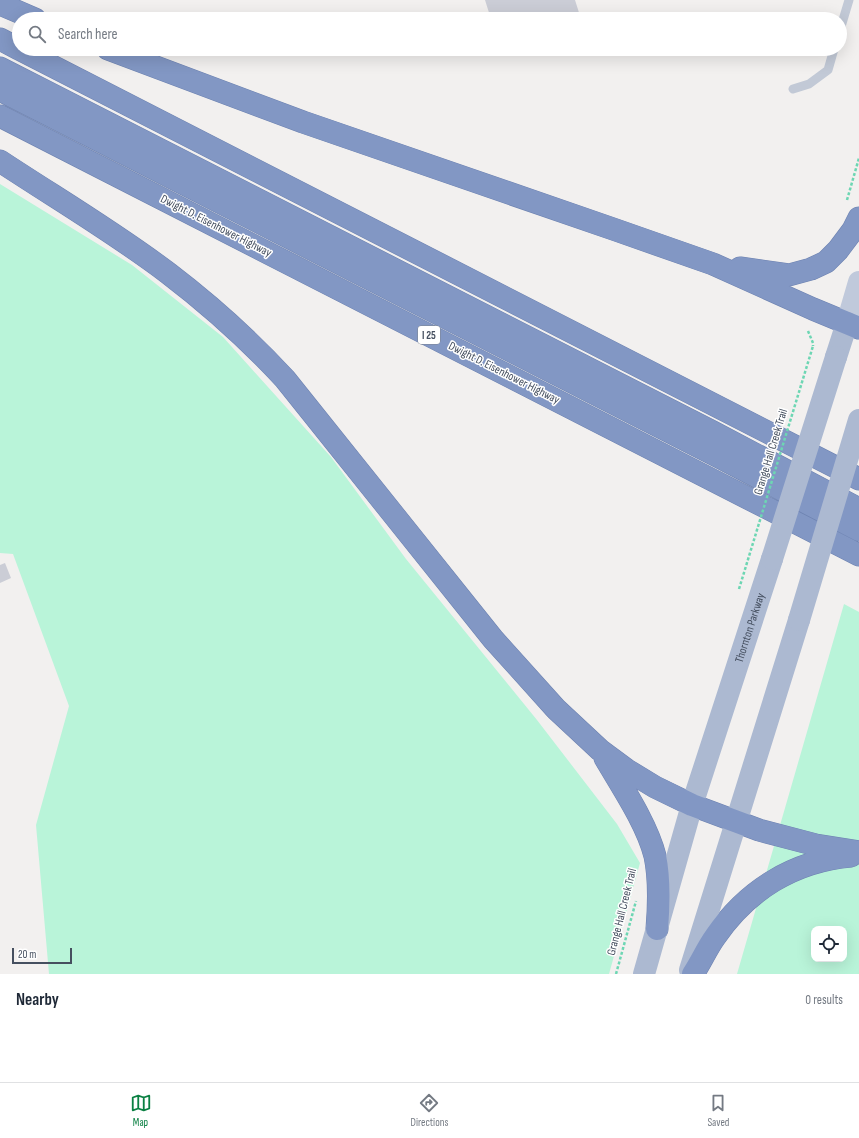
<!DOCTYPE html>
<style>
body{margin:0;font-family:"Sofia Sans Condensed",sans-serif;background:#f2f2f3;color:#1f2937}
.controls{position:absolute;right:12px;bottom:12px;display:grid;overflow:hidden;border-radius:8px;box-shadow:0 4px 16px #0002}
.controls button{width:36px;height:36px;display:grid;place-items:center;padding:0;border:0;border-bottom:1px solid #e0e1e3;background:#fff;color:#1f2937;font:20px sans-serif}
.scale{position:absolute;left:12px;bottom:10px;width:60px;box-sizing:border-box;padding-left:4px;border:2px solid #454f5f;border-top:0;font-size:11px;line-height:14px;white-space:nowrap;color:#454f5f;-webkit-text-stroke:3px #fff;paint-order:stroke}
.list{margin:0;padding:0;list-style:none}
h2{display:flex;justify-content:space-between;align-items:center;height:52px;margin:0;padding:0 16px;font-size:17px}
h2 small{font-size:13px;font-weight:400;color:#747a83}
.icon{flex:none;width:22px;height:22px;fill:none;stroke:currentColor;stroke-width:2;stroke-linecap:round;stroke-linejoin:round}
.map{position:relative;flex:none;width:859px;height:974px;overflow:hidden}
.search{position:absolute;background:#fff;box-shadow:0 4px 16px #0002;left:12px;right:12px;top:12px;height:44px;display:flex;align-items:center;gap:10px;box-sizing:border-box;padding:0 14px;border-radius:22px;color:#747a83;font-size:15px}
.sheet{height:108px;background:#fff}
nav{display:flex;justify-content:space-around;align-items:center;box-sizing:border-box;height:56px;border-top:1px solid #e0e1e3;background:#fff;font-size:11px;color:#747a83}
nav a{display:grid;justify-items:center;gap:2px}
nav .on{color:#0b8043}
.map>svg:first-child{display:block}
</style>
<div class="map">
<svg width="859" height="974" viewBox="0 0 859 974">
<rect width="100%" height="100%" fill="#f2f0ef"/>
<path fill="#b9f4d9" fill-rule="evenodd" d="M 0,184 L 132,265 L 223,337 L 331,457 L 406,559 L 537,720 L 617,824 L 640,863 L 609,974 L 49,974 L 36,825 L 69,706 L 13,554 L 0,553 Z
M 844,604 L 859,612 L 859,974 L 737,974 ZM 814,929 L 844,929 L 844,959 L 814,959 Z"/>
<path fill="#cbcdd6" d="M 485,0 L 575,0 L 581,19 L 521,19 L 521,18 L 516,19 L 491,19 Z
M 5,563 L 11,578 L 0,583 L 0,565 Z"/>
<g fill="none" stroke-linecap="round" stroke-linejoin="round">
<g stroke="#6d82b0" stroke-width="23">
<path id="highway" d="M 0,4 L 35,19
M 0,39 L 19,49
M 19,49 L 859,479
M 108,49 L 303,122 L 616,230 L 713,264 L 813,309 L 859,328
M 0,68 L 713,432 L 859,509
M 0,90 L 721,458 L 859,530
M 0,116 L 859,555
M 0,161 C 56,198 114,232 168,273 C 210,305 249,340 285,379 L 493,639 L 556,709 L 600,750 L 627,770 L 655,787 L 692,805 L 759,830 L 816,845 L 859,852
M 740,268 L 789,275 L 811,269 L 826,262 L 838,250 L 853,230 L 859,218
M 605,758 C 622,787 647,824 655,856 C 660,880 659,905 657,929
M 693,974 C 701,962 707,948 715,937 C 747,890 794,861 851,856"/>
</g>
<path stroke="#6dd6b3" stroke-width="2.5" stroke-dasharray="3 2" stroke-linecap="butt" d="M 847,200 L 859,158
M 808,331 L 813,343 L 813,346
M 616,974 L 636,901"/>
<path stroke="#c2c9d6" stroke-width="9" d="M 840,30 L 849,0
M 793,89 L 809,84 L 828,70 L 834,49"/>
<path stroke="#c0c9db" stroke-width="22" d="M 847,323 L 859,282"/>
<g stroke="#acb9d1" stroke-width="22">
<path d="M 836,357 L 847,323"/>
<path d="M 690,970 L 799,620"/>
<path id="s1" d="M 644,974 L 692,805 L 772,559"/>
</g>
<use href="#highway" stroke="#8297c4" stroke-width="22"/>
<path stroke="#6dd6b3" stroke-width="2.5" stroke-dasharray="3 2" stroke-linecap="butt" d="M 739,589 L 813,346"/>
<path stroke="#acb9d1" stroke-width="22" d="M 772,559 L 836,357
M 799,620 L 859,420"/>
</g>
<g text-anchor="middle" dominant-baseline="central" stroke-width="3" stroke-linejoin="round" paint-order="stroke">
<rect fill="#fff" stroke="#7d848f" stroke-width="1" x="418" y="326" width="22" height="18" rx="3"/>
<g font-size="11" font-weight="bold" fill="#454f5f">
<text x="429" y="335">I 25</text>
</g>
<g font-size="12" fill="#454f5f" stroke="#fff">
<text transform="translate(216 226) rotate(27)">Dwight D. Eisenhower Highway</text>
<text transform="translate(504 373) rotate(27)">Dwight D. Eisenhower Highway</text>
<text transform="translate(771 452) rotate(-73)">Grange Hall Creek Trail</text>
<text stroke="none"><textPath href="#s1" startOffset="362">Thornton Parkway</textPath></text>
<text transform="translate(622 912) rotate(-76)">Grange Hall Creek Trail</text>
</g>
</g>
</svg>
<div class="controls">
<button><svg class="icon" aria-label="locate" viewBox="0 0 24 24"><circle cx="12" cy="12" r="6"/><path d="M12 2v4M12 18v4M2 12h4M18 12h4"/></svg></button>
</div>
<div class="scale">20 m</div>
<div class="search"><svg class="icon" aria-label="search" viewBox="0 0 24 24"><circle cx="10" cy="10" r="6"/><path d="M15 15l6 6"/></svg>Search here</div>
</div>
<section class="sheet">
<h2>Nearby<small>0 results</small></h2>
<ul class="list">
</ul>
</section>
<nav>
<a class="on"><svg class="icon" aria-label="map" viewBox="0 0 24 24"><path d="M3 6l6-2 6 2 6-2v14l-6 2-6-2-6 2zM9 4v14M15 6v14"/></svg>Map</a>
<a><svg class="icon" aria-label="directions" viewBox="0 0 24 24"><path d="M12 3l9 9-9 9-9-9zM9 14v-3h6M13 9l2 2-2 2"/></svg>Directions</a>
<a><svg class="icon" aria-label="saved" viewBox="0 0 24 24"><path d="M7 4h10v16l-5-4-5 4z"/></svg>Saved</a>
</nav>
